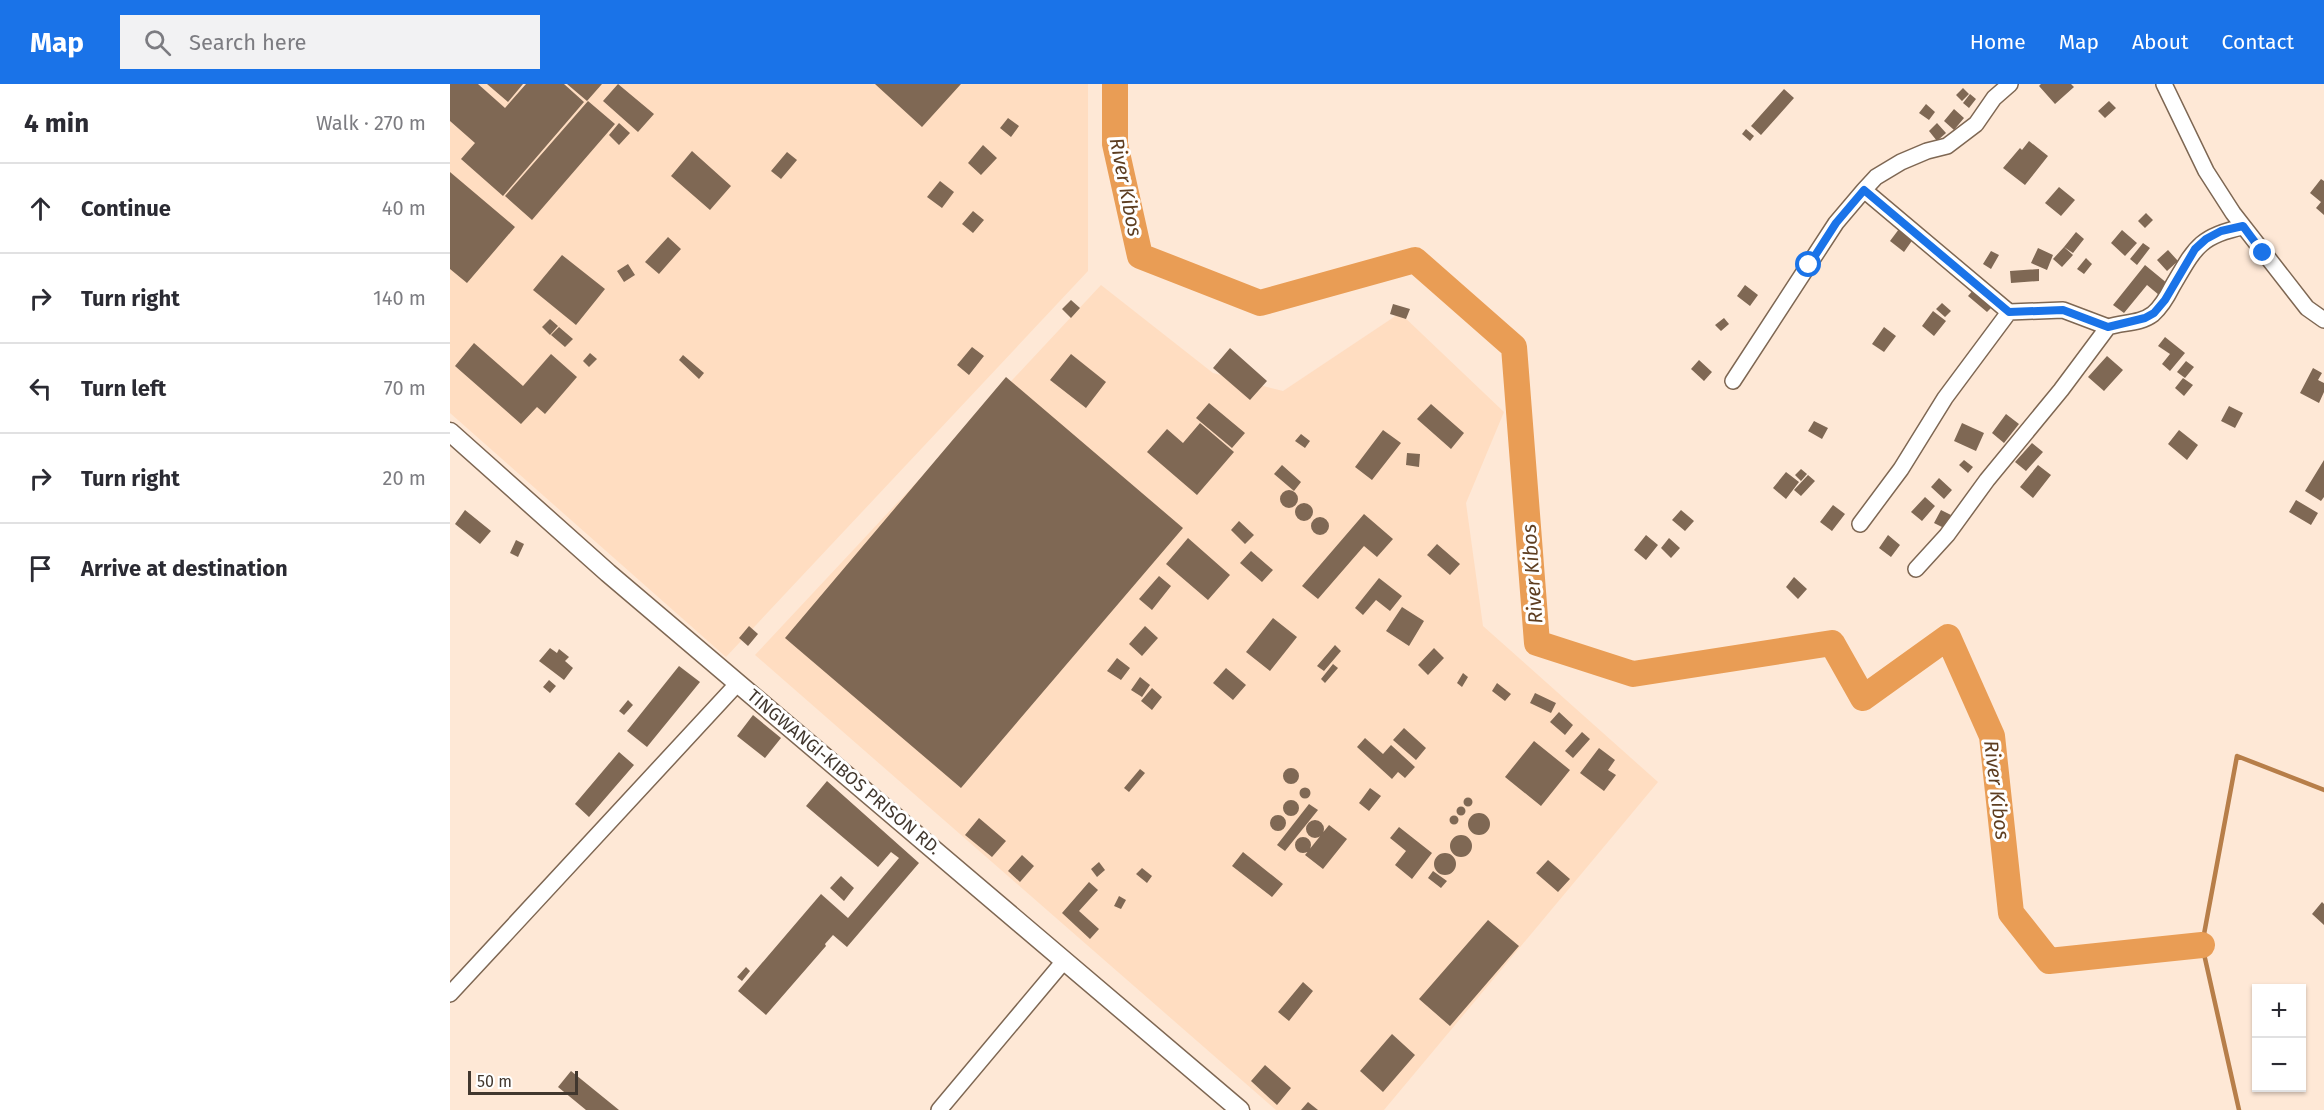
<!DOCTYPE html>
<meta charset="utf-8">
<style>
body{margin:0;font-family:"Fira Sans",sans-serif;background:#f2f2f3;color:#2b2b33}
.controls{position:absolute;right:18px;bottom:18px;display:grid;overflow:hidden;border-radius:0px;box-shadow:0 2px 4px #0004}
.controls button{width:54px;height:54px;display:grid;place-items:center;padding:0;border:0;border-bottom:2px solid #e1e1e2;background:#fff;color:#2b2b33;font:30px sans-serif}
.scale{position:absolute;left:18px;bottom:15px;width:110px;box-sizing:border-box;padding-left:6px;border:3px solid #41372e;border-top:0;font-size:16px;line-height:21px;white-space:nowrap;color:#41372e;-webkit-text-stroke:4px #fff;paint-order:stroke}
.stop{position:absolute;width:18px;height:18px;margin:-14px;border:4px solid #1a73e8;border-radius:50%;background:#fff}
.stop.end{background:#1a73e8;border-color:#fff;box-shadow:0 2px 6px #0008}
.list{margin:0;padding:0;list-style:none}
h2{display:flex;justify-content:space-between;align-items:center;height:78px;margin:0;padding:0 24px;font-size:26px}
h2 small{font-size:20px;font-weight:400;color:#7c7c81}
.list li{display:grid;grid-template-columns:39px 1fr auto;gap:18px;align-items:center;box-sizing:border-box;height:90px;padding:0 24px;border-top:2px solid #e1e1e2}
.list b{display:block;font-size:22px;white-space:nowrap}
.list em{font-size:20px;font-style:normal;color:#7c7c81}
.icon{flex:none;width:33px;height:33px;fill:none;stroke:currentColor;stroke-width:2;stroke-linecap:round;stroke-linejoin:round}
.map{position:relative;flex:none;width:1874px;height:1026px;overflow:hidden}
header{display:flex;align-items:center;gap:36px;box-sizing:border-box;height:84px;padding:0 30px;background:#1a73e8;color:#fff}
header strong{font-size:28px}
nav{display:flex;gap:33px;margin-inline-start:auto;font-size:21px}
.search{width:420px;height:54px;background:#f2f2f3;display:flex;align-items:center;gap:15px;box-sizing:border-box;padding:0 21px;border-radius:0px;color:#7c7c81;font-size:22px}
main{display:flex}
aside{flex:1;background:#fff}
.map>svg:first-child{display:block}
</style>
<header>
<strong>Map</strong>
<div class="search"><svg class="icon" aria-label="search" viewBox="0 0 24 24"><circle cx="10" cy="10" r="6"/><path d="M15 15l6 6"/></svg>Search here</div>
<nav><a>Home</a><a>Map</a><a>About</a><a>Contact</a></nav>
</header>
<main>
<aside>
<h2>4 min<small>Walk · 270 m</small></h2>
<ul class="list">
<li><svg class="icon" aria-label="ahead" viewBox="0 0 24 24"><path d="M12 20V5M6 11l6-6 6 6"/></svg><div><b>Continue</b></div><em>40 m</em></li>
<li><svg class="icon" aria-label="right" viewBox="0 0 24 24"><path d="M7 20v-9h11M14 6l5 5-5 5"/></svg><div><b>Turn right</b></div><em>140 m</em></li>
<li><svg class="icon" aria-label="left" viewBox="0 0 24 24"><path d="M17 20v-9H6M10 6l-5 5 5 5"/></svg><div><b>Turn left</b></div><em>70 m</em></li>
<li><svg class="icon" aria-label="right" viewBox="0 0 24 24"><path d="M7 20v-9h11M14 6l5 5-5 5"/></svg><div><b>Turn right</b></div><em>20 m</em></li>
<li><svg class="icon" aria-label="arrive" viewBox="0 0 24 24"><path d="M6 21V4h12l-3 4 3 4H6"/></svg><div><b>Arrive at destination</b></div></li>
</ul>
</aside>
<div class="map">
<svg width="1874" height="1026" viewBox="0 0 1874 1026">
<rect width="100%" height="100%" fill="#fee8d6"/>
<path fill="#ffddc1" d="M 0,0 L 638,0 L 638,187 L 276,573 L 0,329 Z
M 651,201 L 763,289 L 833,307 L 950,229 L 1054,328 L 1016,419 L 1033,542 L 1208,698 L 934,1026 L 826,1026 L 305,571 Z"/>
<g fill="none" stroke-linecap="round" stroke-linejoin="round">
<path stroke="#b77e49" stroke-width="4.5" d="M 1789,1026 L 1752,861 L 1787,672 L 1874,706"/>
<path stroke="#e99d55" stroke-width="26" d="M 665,0 L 665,60 L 690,172 L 810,219 L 965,176 L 1064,263 L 1087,559 L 1183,590 L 1382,559 L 1413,614 L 1498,553 L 1542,652 L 1561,829 L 1599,877 L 1752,861"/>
</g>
<path fill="#7f6854" d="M 0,0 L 28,0 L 55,24 L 76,0 L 114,0 L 134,18 L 53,112 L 11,75 L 25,59 L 0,37 Z
M 37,0 L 73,0 L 58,18 Z
M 117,0 L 152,0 L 137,17 Z
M 168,0 L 204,30 L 188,48 L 153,17 Z
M 425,0 L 511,0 L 472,43 Z
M 1591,0 L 1621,0 L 1624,3 L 1605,20 L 1589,2 Z
M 1513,4 L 1519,10 L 1512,17 L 1506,11 Z
M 1334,5 L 1344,14 L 1311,51 L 1301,42 Z
M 1520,10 L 1526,15 L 1519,24 L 1513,19 Z
M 138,17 L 165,40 L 82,136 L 55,112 Z
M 1659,17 L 1666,24 L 1655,34 L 1648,27 Z
M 1476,20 L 1485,28 L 1479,36 L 1469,29 Z
M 1504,25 L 1514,34 L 1504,46 L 1494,37 Z
M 558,34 L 569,42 L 561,53 L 550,44 Z
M 169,39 L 180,49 L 169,61 L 159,51 Z
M 1487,39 L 1496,49 L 1487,57 L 1479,47 Z
M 1296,45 L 1304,52 L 1300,57 L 1292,50 Z
M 1579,57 L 1598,72 L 1575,101 L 1553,84 L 1570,64 L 1572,66 Z
M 533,61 L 547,74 L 531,91 L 518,79 Z
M 242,67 L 281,102 L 260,126 L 221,92 Z
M 337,68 L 347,76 L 331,95 L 321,87 Z
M 0,88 L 65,143 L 17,199 L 0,185 Z
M 1871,95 L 1874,97 L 1874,131 L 1866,124 L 1871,118 L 1860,109 Z
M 490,97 L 504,108 L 492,124 L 477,113 Z
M 1609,103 L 1625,116 L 1611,132 L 1595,119 Z
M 523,127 L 534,136 L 523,149 L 512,140 Z
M 1696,129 L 1703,136 L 1695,144 L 1688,137 Z
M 1452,141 L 1466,151 L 1454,168 L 1440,157 Z
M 1672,146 L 1687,159 L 1675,172 L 1661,159 Z
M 1626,148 L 1634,155 L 1623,169 L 1614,163 Z
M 218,153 L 231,165 L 209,190 L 195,178 Z
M 1693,159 L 1700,164 L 1687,181 L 1680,175 Z
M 1614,163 L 1623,171 L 1612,183 L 1603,175 Z
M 1588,164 L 1603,171 L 1597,186 L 1581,179 Z
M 1718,166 L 1728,177 L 1717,187 L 1707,176 Z
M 1541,167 L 1549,171 L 1541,185 L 1533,180 Z
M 112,171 L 155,205 L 126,241 L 83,206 Z
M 1636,174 L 1642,180 L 1634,190 L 1627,185 Z
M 178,180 L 185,191 L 174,198 L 167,187 Z
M 1695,181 L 1718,200 L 1709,211 L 1697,201 L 1674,229 L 1663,221 Z
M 1589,185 L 1589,197 L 1561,199 L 1560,187 Z
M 1295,201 L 1308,211 L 1300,222 L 1287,212 Z
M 1526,203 L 1545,220 L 1537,228 L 1518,212 Z
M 621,216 L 630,224 L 621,234 L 612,225 Z
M 1492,219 L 1501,227 L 1495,233 L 1486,225 Z
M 943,220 L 960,225 L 956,235 L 940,230 Z
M 1483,227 L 1496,237 L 1484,252 L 1472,242 Z
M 1274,234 L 1279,240 L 1271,247 L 1265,241 Z
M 100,235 L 108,242 L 100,251 L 92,243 Z
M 109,243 L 123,255 L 115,263 L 101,251 Z
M 1434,243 L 1446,252 L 1434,268 L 1422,260 Z
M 1715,253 L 1735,269 L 1720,287 L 1712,280 L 1720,270 L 1708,262 Z
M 24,259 L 73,302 L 101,270 L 127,293 L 95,330 L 87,323 L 71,340 L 5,282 Z
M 522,263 L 534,272 L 519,291 L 507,281 Z
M 780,264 L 817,297 L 800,316 L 763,284 Z
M 140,269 L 147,275 L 139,283 L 133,277 Z
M 621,270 L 656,298 L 636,324 L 600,296 Z
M 233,271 L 254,289 L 249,295 L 229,276 Z
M 1657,272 L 1673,286 L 1654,307 L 1638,293 Z
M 1249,276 L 1262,288 L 1254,297 L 1241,285 Z
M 1736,277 L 1744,283 L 1735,294 L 1727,288 Z
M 1863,284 L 1872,289 L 1868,296 L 1874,299 L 1874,308 L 1869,319 L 1850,309 Z
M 556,293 L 733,444 L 511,704 L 335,554 Z
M 1733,294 L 1743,301 L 1734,312 L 1725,304 Z
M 759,319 L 795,349 L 782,364 L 746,334 Z
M 981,320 L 1014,349 L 1001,365 L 967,335 Z
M 1779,322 L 1793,329 L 1785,344 L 1771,337 Z
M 1556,330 L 1569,340 L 1554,359 L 1542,349 Z
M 1364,337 L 1378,344 L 1372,355 L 1358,347 Z
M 750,339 L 784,368 L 747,411 L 697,368 L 717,345 L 733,359 Z
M 1512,339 L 1534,349 L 1526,367 L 1504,357 Z
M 933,346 L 951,359 L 922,396 L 905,383 Z
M 1729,346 L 1748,361 L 1737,376 L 1718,360 Z
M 851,350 L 860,357 L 855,364 L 845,357 Z
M 1582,359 L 1593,368 L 1576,387 L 1565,378 Z
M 957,369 L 970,370 L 969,383 L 956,381 Z
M 1514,376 L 1523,383 L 1518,389 L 1509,381 Z
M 1874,376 L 1874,413 L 1871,417 L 1855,407 Z
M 832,381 L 851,398 L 844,407 L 824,390 Z
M 1588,381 L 1601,391 L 1583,414 L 1570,403 Z
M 1351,385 L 1357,390 L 1351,397 L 1345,391 Z
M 1336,388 L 1349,398 L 1336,415 L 1323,404 Z
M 1358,391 L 1365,397 L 1351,412 L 1344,406 Z
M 1489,394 L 1502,406 L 1494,415 L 1481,403 Z
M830 415a9 9 0 1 1 18 0a9 9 0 1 1-18 0Z
M 1475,413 L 1485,422 L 1472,437 L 1461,428 Z
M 1846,416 L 1868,429 L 1861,441 L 1839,428 Z
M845 428a9 9 0 1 1 18 0a9 9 0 1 1-18 0Z
M 1383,421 L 1395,430 L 1382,447 L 1370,438 Z
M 15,426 L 41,447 L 30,460 L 5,440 Z
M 1231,426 L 1244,437 L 1235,447 L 1222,436 Z
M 1491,426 L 1501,431 L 1494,444 L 1484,439 Z
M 914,430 L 943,455 L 927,473 L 914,462 L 868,515 L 852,502 Z
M861 442a9 9 0 1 1 18 0a9 9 0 1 1-18 0Z
M 789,437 L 804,451 L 795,460 L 781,446 Z
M 1196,451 L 1208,461 L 1196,476 L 1184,466 Z
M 1438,451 L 1450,461 L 1441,473 L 1429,464 Z
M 738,454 L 780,491 L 758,516 L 716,480 Z
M 1219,454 L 1230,464 L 1221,474 L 1211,464 Z
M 66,456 L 74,460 L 68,473 L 60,469 Z
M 987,460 L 1010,480 L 1000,491 L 977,471 Z
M 801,467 L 823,486 L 812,498 L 790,479 Z
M 709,492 L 721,502 L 702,526 L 689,515 Z
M 1344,493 L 1357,505 L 1348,515 L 1336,503 Z
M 929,494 L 952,512 L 940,527 L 926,516 L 913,531 L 905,524 Z
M 952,523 L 974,537 L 959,562 L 936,547 Z
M 823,534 L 847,553 L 820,587 L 796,568 Z
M 299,542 L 308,550 L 298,562 L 289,554 Z
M 695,542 L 708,554 L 692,572 L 679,560 Z
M 885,561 L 891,567 L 874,587 L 867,582 Z
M 100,564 L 107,569 L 109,565 L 119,573 L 115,577 L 123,584 L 114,596 L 89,577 Z
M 984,564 L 994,574 L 978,591 L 968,581 Z
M 667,574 L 680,584 L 671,596 L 657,587 Z
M 883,580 L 888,584 L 875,599 L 871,595 Z
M 229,582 L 250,598 L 197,663 L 177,647 Z
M 776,584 L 796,601 L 783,616 L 763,599 Z
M 1013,589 L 1018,593 L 1012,603 L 1007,599 Z
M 690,593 L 700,601 L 692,613 L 681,606 Z
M 99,596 L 106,602 L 100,609 L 93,603 Z
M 1047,599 L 1061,610 L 1055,617 L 1042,607 Z
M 702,604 L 712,613 L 702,626 L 691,617 Z
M 1085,609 L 1106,619 L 1101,629 L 1080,619 Z
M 178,616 L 183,621 L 174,631 L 169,627 Z
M 1109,628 L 1123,641 L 1115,651 L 1100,638 Z
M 303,631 L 331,654 L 315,674 L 287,652 Z
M 954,644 L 976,664 L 966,676 L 943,656 Z
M 1132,648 L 1140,655 L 1123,674 L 1115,667 Z
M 915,654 L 933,670 L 941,661 L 965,683 L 955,694 L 948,688 L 942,695 L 907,663 Z
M 1084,657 L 1120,686 L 1091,722 L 1055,693 Z
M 1149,664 L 1165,676 L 1158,686 L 1166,691 L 1154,707 L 1130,689 Z
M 169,668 L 184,681 L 139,733 L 125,720 Z
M833 692a8 8 0 1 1 16 0a8 8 0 1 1-16 0Z
M 690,685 L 695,689 L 679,708 L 674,704 Z
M 377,697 L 469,779 L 397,863 L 383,851 L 375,860 L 376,862 L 316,931 L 288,907 L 371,810 L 398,834 L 449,774 L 441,768 L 428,783 L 356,722 Z
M849.5 709a5.5 5.5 0 1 1 11 0a5.5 5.5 0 1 1-11 0Z
M 920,704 L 931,712 L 919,727 L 909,719 Z
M1013.5 718a4.5 4.5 0 1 1 9 0a4.5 4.5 0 1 1-9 0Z
M833 724a8 8 0 1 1 16 0a8 8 0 1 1-16 0Z
M 859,720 L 868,726 L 835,767 L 827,761 Z
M1006.5 727a4.5 4.5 0 1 1 9 0a4.5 4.5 0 1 1-9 0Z
M1018 740a11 11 0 1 1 22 0a11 11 0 1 1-22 0Z
M820 739a8 8 0 1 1 16 0a8 8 0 1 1-16 0Z
M999.5 736a4.5 4.5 0 1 1 9 0a4.5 4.5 0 1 1-9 0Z
M 529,734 L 556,757 L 542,773 L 515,751 Z
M856 745a9 9 0 1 1 18 0a9 9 0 1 1-18 0Z
M 879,741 L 897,755 L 873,785 L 855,771 Z
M 949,743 L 982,769 L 962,795 L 945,781 L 956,767 L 940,754 Z
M1000 762a11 11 0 1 1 22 0a11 11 0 1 1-22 0Z
M845 761a8 8 0 1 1 16 0a8 8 0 1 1-16 0Z
M 793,768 L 833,800 L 822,813 L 782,782 Z
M984 780a11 11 0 1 1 22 0a11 11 0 1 1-22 0Z
M 572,771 L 584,782 L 570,798 L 558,787 Z
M 1098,776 L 1120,795 L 1108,808 L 1086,789 Z
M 649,778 L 655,786 L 647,793 L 641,785 Z
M 692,784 L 702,792 L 697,799 L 686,790 Z
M 983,787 L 997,797 L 991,804 L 978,794 Z
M 391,792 L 404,804 L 394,817 L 380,804 Z
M 639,798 L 648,806 L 629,827 L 649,845 L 640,855 L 612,829 Z
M 669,812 L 676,816 L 671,825 L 664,822 Z
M 1872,818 L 1874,820 L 1874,841 L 1862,830 Z
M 1038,836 L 1069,862 L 1000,942 L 969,915 Z
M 296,883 L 300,887 L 292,897 L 287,893 Z
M 853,898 L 863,907 L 839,937 L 828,928 Z
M 942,950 L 965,971 L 933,1008 L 910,987 Z
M 815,981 L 841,1004 L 827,1021 L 801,997 Z
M 121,987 L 169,1026 L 136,1026 L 108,1003 Z
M 858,1018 L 868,1026 L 851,1026 Z"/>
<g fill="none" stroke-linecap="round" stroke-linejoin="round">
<g stroke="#7e6753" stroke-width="18">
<path id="minor" d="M 1714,0 L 1756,87 L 1783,129 L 1857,224 L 1874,236
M 1414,106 L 1559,228 L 1613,226 L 1658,243
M 1283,297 L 1386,139 L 1414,106 L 1426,93 L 1451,78 L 1477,67 L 1497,62 L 1526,40 L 1544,14 L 1560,0
M 1410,440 L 1451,385 L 1495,314 L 1559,228
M 1466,485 L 1497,451 L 1537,396 L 1611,306 L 1658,243 C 1673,238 1690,240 1703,230 C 1711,223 1717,213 1722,203 C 1744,166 1748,152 1793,143
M 0,910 L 288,599
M 489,1026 L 614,877"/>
</g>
<g stroke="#7e6753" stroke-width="21">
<path id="tertiary" d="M 0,348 L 158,489 L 790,1026"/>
</g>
<use href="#minor" stroke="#fff" stroke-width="15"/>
<use href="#tertiary" stroke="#fff" stroke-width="18"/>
</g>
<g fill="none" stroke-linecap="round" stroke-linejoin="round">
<path stroke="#1a73e8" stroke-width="8" d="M 1359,181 L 1386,139 L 1414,106 L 1559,228 L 1613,226 L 1658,243 L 1695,234 L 1704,229 L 1715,216 L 1745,165 L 1756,155 L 1771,147 L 1793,142 L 1813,169"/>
</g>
<g text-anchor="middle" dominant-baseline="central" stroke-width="6" stroke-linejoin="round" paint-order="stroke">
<g font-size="18" fill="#41372e" stroke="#fff">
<text transform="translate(394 688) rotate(40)">TINGWANGI-KIBOS PRISON RD.</text>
</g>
<g font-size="20" font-style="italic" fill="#5e3e21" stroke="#fff">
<text transform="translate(676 103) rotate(79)">River Kibos</text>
<text transform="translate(1082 490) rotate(-94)">River Kibos</text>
<text transform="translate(1547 706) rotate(83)">River Kibos</text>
</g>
</g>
</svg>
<div class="controls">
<button>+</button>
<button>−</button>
</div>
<div class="scale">50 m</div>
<div class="stop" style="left:1359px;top:181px"></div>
<div class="stop end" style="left:1813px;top:169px"></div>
</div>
</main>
